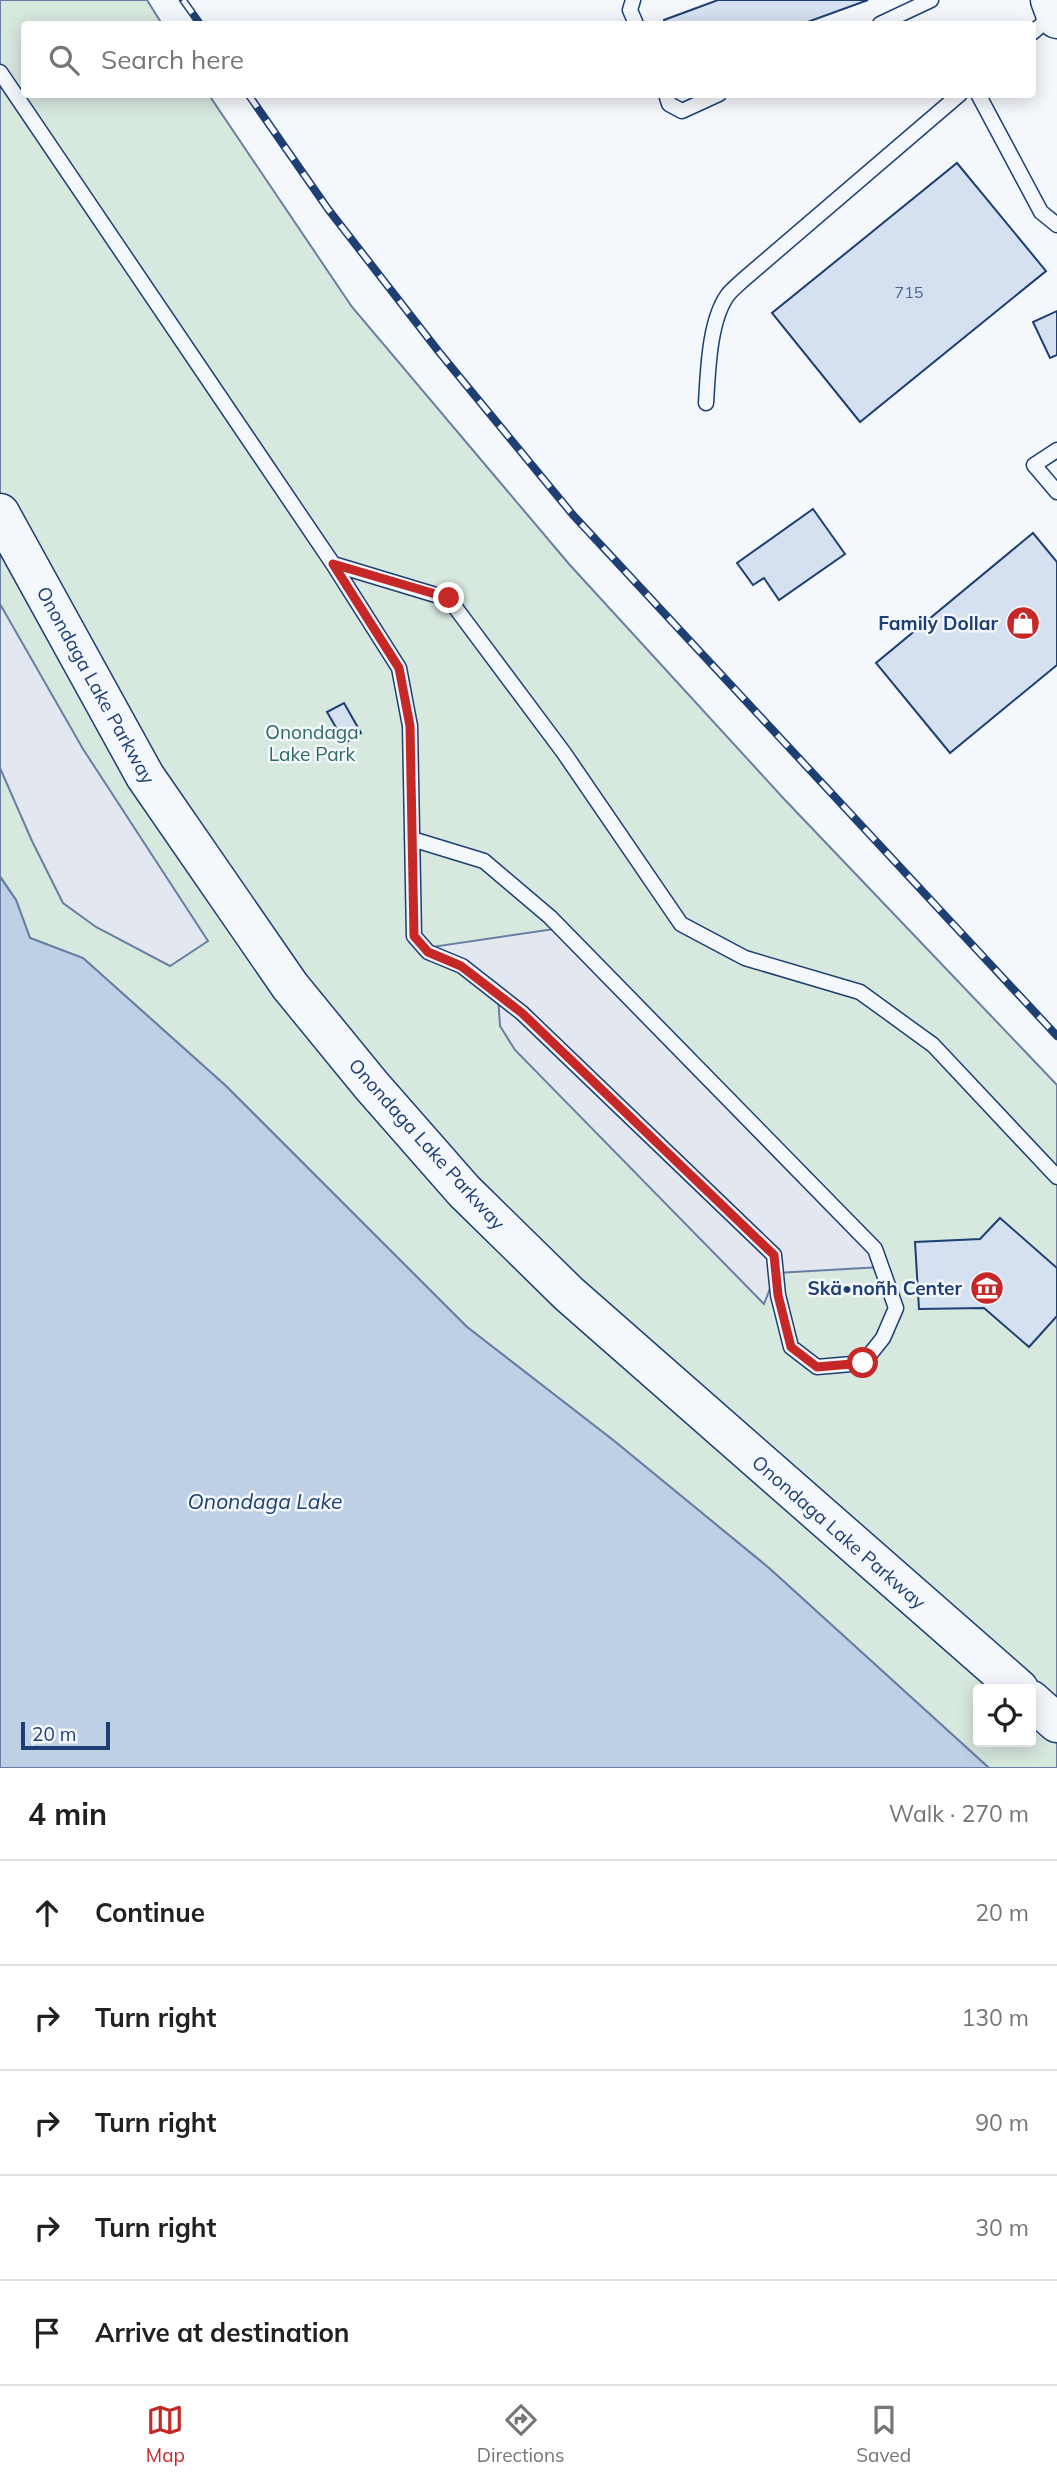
<!DOCTYPE html>
<meta charset="utf-8">
<style>
body{margin:0;font-family:Mulish,sans-serif;background:#f2f2f2;color:#202124}
.controls{position:absolute;right:21px;bottom:21px;display:grid;overflow:hidden;border-radius:7px;box-shadow:0 4px 18px #0003}
.controls button{width:63px;height:63px;display:grid;place-items:center;padding:0;border:0;border-bottom:2px solid #e0e0e0;background:#fff;color:#202124;font:35px sans-serif}
.scale{position:absolute;left:21px;bottom:18px;width:89px;box-sizing:border-box;padding-left:7px;border:4px solid #1d3f73;border-top:0;font-size:19px;line-height:24px;white-space:nowrap;color:#1d3f73;-webkit-text-stroke:5px #f4f7fb;paint-order:stroke}
.stop{position:absolute;width:21px;height:21px;margin:-16px;border:5px solid #c62828;border-radius:50%;background:#fff}
.stop.end{background:#c62828;border-color:#fff;box-shadow:0 2px 7px #0008}
.list{margin:0;padding:0;list-style:none}
h2{display:flex;justify-content:space-between;align-items:center;height:91px;margin:0;padding:0 28px;font-size:30px}
h2 small{font-size:23px;font-weight:400;color:#757577}
.list li{display:grid;grid-template-columns:46px 1fr auto;gap:21px;align-items:center;box-sizing:border-box;height:105px;padding:0 28px;border-top:2px solid #e0e0e0}
.list b{display:block;font-size:26px;white-space:nowrap}
.list em{font-size:23px;font-style:normal;color:#757577}
.icon{flex:none;width:38px;height:38px;fill:none;stroke:currentColor;stroke-width:2;stroke-linecap:round;stroke-linejoin:round}
.map{position:relative;flex:none;width:1057px;height:1768px;overflow:hidden}
.search{position:absolute;background:#fff;box-shadow:0 4px 18px #0003;left:21px;right:21px;top:21px;height:77px;display:flex;align-items:center;gap:18px;box-sizing:border-box;padding:0 24px;border-radius:7px;color:#757577;font-size:26px}
.sheet{height:616px;background:#fff}
nav{display:flex;justify-content:space-around;align-items:center;box-sizing:border-box;height:98px;border-top:2px solid #e0e0e0;background:#fff;font-size:19px;color:#757577}
nav a{display:grid;justify-items:center;gap:4px}
nav .on{color:#c62828}
.map>svg:first-child{display:block}
</style>
<div class="map">
<svg width="1057" height="1768" viewBox="0 0 1057 1768">
<rect width="100%" height="100%" fill="#f4f7fb"/>
<path fill="#d7e8df" stroke="#687fa3" stroke-width="2" fill-rule="evenodd" d="M 0,0 L 147,0 L 162,24 L 24,24 L 24,94 L 209,95 L 352,307 L 569,564 L 785,800 L 1057,1085 L 1057,1768 L 989,1768 L 769,1568 L 613,1440 L 467,1327 L 226,1086 L 83,958 L 30,938 L 16,900 L 0,876 ZM 978,1689 L 1031,1689 L 1031,1742 L 978,1742 Z"/>
<path fill="#e3e8f0" stroke="#687fa3" stroke-width="2" d="M 0,604 L 83,749 L 208,941 L 170,966 L 96,927 L 63,903 L 32,841 L 0,768 Z
M 561,928 L 875,1249 L 881,1267 L 776,1273 L 764,1304 L 515,1050 L 500,1026 L 498,995 L 425,948 Z"/>
<path fill="#bed0e5" stroke="#687fa3" stroke-width="2" d="M 0,877 L 16,900 L 30,938 L 83,958 L 226,1086 L 467,1327 L 613,1440 L 769,1568 L 989,1768 L 0,1768 Z"/>
<path fill="#d5e0f0" stroke="#1d3f73" stroke-width="2" d="M 718,0 L 868,0 L 802,24 L 665,24 L 664,20 Z
M 957,163 L 1046,271 L 860,422 L 772,313 Z
M 1057,311 L 1057,355 L 1050,358 L 1033,322 Z
M 813,509 L 845,554 L 779,600 L 764,578 L 753,585 L 737,563 Z
M 1033,533 L 1057,562 L 1057,665 L 950,753 L 876,663 Z
M 344,703 L 361,733 L 345,743 L 327,712 Z
M 1000,1218 L 1057,1268 L 1057,1316 L 1029,1347 L 984,1308 L 919,1309 L 915,1242 L 980,1239 Z"/>
<g fill="none" stroke-linecap="round" stroke-linejoin="round">
<g stroke="#1d3f73" stroke-width="17">
<path id="lane" d="M 633,0 L 630,10 L 636,24
M 880,24 L 931,0
M 1032,33 L 1054,14
M 0,72 L 333,564 L 399,668 L 410,726 L 414,936 L 428,952 L 462,966 L 522,1013 L 774,1255 L 778,1295 L 791,1347 L 817,1367 L 863,1363 L 883,1338 L 896,1308 L 875,1249 L 550,917 L 484,861 L 412,839
M 666,94 L 669,104 L 682,111 L 719,94
M 978,94 L 1041,212 L 1057,225
M 706,403 C 708,372 709,322 727,296 C 731,290 738,285 743,280 L 960,94
M 1057,450 L 1034,465 L 1057,492
M 333,564 L 449,599 L 564,753 L 681,924 L 745,958 L 860,992 L 933,1045 L 1057,1177"/>
</g>
<g stroke="#1d3f73" stroke-width="41">
<path id="secondary" d="M 1050,0 L 1057,19"/>
</g>
<g stroke="#1d3f73" stroke-width="41">
<path id="primary" d="M 0,513 L 145,776 L 290,986 L 371,1085 L 464,1191 L 569,1294 L 1019,1689
M 1031,1700 L 1057,1723"/>
</g>
<use href="#lane" stroke="#f4f7fb" stroke-width="14"/>
<use href="#secondary" stroke="#f4f7fb" stroke-width="38"/>
<use href="#primary" stroke="#f4f7fb" stroke-width="38"/>
<g stroke="#1d3f73" stroke-width="8">
<path id="rail" d="M 183,0 L 200,24
M 248,94 L 328,209 L 439,352 L 573,515 L 1057,1036"/>
</g>
<use href="#rail" stroke="#f4f7fb" stroke-width="5" stroke-dasharray="16" stroke-linecap="butt"/>
</g>
<g fill="none" stroke-linecap="round" stroke-linejoin="round">
<path stroke="#c62828" stroke-width="9" d="M 449,598 L 333,564 L 399,668 L 410,726 L 414,936 L 428,952 L 461,966 L 522,1013 L 774,1255 L 778,1295 L 791,1347 L 817,1367 L 863,1363"/>
</g>
<defs>
<g id="shop-disc" transform="scale(1.75)"><circle r="9.5" fill="#c62828" stroke="#f4f7fb"/><path d="M-5-2.5h2.3a2.7 3.5 0 0 1 5.4 0H5L5.5 6h-11ZM-1.5-2.5h3a1.5 2.3 0 0 0-3 0Z" fill="#fff"/></g>
<g id="museum-disc" transform="scale(1.75)"><circle r="9.5" fill="#c62828" stroke="#f4f7fb"/><path d="M0-6L6-3V-2H-6V-3ZM-5-1h2V3h-2ZM-1-1h2V3h-2ZM3-1h2V3H3ZM-6 4H6V6H-6Z" fill="#fff"/></g>
</defs>
<g fill-rule="evenodd">
<use href="#shop-disc" x="1023" y="623"/>
<use href="#museum-disc" x="987" y="1288"/>
</g>
<g text-anchor="middle" dominant-baseline="central" stroke-width="5" stroke-linejoin="round" paint-order="stroke">
<g font-size="16" fill="#4b6792">
<text x="909" y="292">715</text>
</g>
<g font-size="19" font-weight="bold" fill="#1d3f73" stroke="#f4f7fb" text-anchor="end">
<text x="998" y="623">Family Dollar</text>
<text x="962" y="1288">Skä•noñh Center</text>
</g>
<g font-size="19" fill="#1d3f73" stroke="#f4f7fb">
<text transform="translate(96 685) rotate(61)">Onondaga Lake Parkway</text>
<text transform="translate(427 1144) rotate(48)">Onondaga Lake Parkway</text>
<text transform="translate(839 1532) rotate(41)">Onondaga Lake Parkway</text>
</g>
<g font-size="19" fill="#2c6c60" stroke="#f4f7fb">
<text x="312" y="732">Onondaga<tspan x="312" dy="22">Lake Park</tspan></text>
</g>
<g font-size="21" font-style="italic" fill="#1d3f73" stroke="#f4f7fb">
<text x="265" y="1501">Onondaga Lake</text>
</g>
</g>
</svg>
<div class="controls">
<button><svg class="icon" aria-label="locate" viewBox="0 0 24 24"><circle cx="12" cy="12" r="6"/><path d="M12 2v4M12 18v4M2 12h4M18 12h4"/></svg></button>
</div>
<div class="scale">20 m</div>
<div class="stop" style="left:863px;top:1363px"></div>
<div class="stop end" style="left:449px;top:598px"></div>
<div class="search"><svg class="icon" aria-label="search" viewBox="0 0 24 24"><circle cx="10" cy="10" r="6"/><path d="M15 15l6 6"/></svg>Search here</div>
</div>
<section class="sheet">
<h2>4 min<small>Walk · 270 m</small></h2>
<ul class="list">
<li><svg class="icon" aria-label="ahead" viewBox="0 0 24 24"><path d="M12 20V5M6 11l6-6 6 6"/></svg><div><b>Continue</b></div><em>20 m</em></li>
<li><svg class="icon" aria-label="right" viewBox="0 0 24 24"><path d="M7 20v-9h11M14 6l5 5-5 5"/></svg><div><b>Turn right</b></div><em>130 m</em></li>
<li><svg class="icon" aria-label="right" viewBox="0 0 24 24"><path d="M7 20v-9h11M14 6l5 5-5 5"/></svg><div><b>Turn right</b></div><em>90 m</em></li>
<li><svg class="icon" aria-label="right" viewBox="0 0 24 24"><path d="M7 20v-9h11M14 6l5 5-5 5"/></svg><div><b>Turn right</b></div><em>30 m</em></li>
<li><svg class="icon" aria-label="arrive" viewBox="0 0 24 24"><path d="M6 21V4h12l-3 4 3 4H6"/></svg><div><b>Arrive at destination</b></div></li>
</ul>
</section>
<nav>
<a class="on"><svg class="icon" aria-label="map" viewBox="0 0 24 24"><path d="M3 6l6-2 6 2 6-2v14l-6 2-6-2-6 2zM9 4v14M15 6v14"/></svg>Map</a>
<a><svg class="icon" aria-label="directions" viewBox="0 0 24 24"><path d="M12 3l9 9-9 9-9-9zM9 14v-3h6M13 9l2 2-2 2"/></svg>Directions</a>
<a><svg class="icon" aria-label="saved" viewBox="0 0 24 24"><path d="M7 4h10v16l-5-4-5 4z"/></svg>Saved</a>
</nav>
